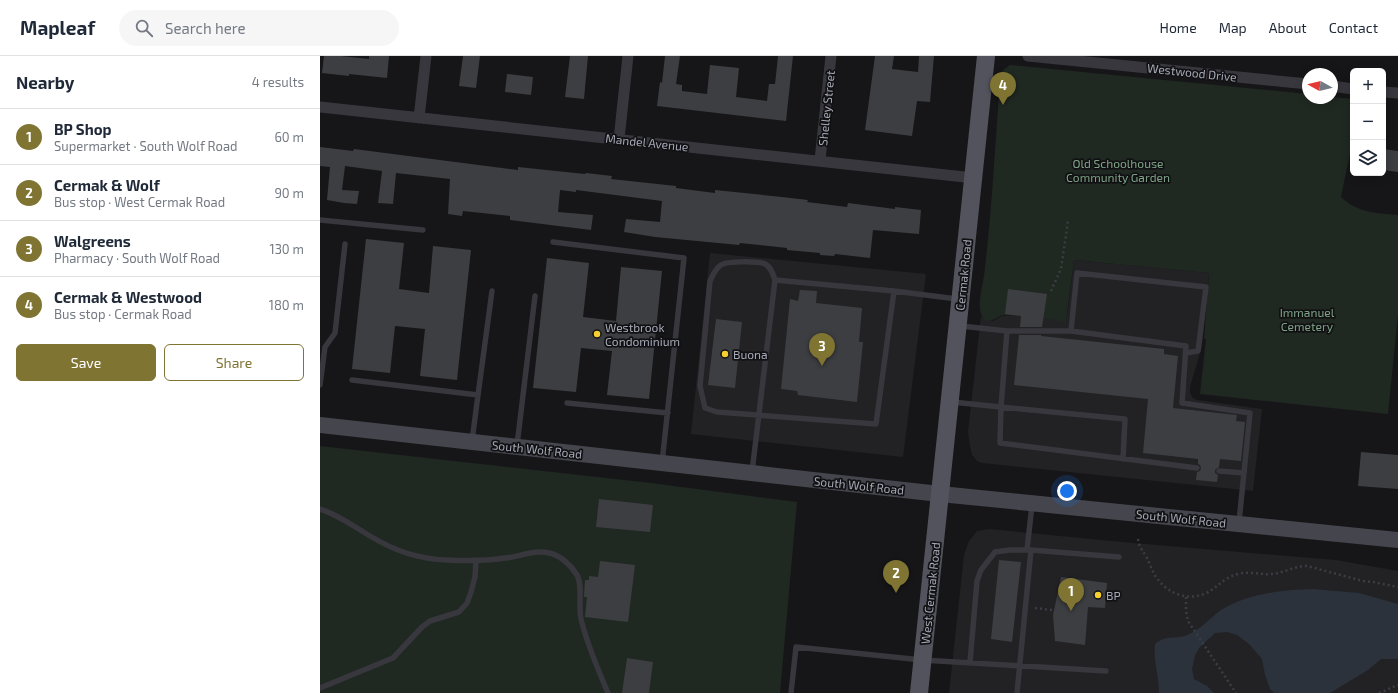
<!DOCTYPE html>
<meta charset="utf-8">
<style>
body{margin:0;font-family:"Exo 2",sans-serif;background:#f6f6f7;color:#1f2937}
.controls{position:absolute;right:12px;top:12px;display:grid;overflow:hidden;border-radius:6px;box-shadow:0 2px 10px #0003}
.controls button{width:36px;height:36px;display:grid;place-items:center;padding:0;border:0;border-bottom:1px solid #e0e1e3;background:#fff;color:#1f2937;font:20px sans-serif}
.compass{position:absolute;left:982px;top:12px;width:36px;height:36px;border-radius:50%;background:#fff;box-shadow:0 2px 10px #0003;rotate:278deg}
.you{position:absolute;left:747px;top:435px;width:14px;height:14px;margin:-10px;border:3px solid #fff;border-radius:50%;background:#1a73e8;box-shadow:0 0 0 6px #1a73e833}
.badge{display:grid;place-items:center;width:26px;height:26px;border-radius:50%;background:#807433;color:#fff;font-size:13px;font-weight:700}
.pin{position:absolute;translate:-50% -33px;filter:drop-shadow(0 1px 2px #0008)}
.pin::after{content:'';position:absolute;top:21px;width:14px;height:12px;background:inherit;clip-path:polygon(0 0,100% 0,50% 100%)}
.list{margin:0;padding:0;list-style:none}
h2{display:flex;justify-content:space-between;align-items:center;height:52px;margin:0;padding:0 16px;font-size:17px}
h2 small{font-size:13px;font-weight:400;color:#747a83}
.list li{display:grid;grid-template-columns:26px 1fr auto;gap:12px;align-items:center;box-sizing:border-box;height:56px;padding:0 16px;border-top:1px solid #e0e1e3}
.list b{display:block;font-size:15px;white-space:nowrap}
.list p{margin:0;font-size:13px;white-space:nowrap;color:#747a83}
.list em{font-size:13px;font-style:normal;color:#747a83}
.actions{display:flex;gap:8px;padding:12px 16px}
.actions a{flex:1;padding:9px 0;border:1px solid #807433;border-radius:6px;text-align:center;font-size:14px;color:#807433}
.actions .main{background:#807433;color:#fff}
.icon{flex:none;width:22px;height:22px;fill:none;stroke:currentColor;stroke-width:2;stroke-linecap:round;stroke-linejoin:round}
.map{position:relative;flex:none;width:1078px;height:637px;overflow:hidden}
header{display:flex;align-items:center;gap:24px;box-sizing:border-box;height:56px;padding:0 20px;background:#fff;border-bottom:1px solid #e0e1e3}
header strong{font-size:19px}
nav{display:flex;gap:22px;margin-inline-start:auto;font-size:14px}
.search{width:280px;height:36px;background:#f6f6f7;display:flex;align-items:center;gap:10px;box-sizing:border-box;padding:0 14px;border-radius:22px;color:#747a83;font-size:15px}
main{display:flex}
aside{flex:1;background:#fff}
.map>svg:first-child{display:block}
</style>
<header>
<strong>Mapleaf</strong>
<div class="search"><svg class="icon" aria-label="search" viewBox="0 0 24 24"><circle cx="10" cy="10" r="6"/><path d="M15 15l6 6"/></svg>Search here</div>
<nav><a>Home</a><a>Map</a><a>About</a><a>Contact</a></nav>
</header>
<main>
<aside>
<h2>Nearby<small>4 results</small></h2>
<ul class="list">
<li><span class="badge">1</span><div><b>BP Shop</b><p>Supermarket · South Wolf Road</p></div><em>60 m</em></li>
<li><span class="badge">2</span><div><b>Cermak &amp; Wolf</b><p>Bus stop · West Cermak Road</p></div><em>90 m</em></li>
<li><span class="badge">3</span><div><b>Walgreens</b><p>Pharmacy · South Wolf Road</p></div><em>130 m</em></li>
<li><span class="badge">4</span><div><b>Cermak &amp; Westwood</b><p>Bus stop · Cermak Road</p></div><em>180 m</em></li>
</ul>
<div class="actions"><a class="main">Save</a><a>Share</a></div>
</aside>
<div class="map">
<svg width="1078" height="637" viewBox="0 0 1078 637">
<rect width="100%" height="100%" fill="#161618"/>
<path fill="#222225" d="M 390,197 L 606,218 L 583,401 L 371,378 Z
M 754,204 L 889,217 L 882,290 L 870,331 L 870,337 L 873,342 L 877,344 L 942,353 L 933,435 L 662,407 L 657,405 L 652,399 L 650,390 L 648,376 L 661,260 L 663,262 L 673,265 L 682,260 L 693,259 L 716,261 L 746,265 L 748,254 Z
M 669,473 L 813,487 L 1016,504 L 1078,515 L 1078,637 L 629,637 L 644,499 L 649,485 L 657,475 Z"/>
<path fill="#202822" d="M 690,9 L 988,38 L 988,42 L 1012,42 L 1012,41 L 1033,43 L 1033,83 L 1021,141 C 1038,157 1056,157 1078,159 L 1078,258 L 1068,358 L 880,338 L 886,283 L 884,283 L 889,217 L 754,204 L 746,266 C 726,262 705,259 686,259 C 677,259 676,266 665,264 C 655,254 662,233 664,220 C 672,155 675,90 680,25 L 682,15 Z
M 0,390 L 331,427 L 477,446 L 460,637 L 0,637 Z"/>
<path fill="#2b323c" d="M 993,533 L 1039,537 L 1078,548 L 1078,603 L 1061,603 L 1048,614 L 1010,637 L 954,637 L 950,633 L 945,619 L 942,603 L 929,588 L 917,579 L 907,576 L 895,577 L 880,591 L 875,599 L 872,613 L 874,623 L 887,630 L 894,637 L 839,637 C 839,620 833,604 835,588 C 847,578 855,584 867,579 C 879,575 890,562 901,554 C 928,537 962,534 993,533 Z"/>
<path fill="#3d3e42" d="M 4,0 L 21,0 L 49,3 L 49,0 L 69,0 L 67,22 L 29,18 L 29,20 L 2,17 Z
M 143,0 L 160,0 L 156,32 L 139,30 Z
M 250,0 L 268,0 L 264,43 L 245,41 Z
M 345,0 L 360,0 L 356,28 L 362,29 L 362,35 L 387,38 L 390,9 L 419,12 L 416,41 L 447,45 L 449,28 L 455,28 L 458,0 L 473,0 L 466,65 L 337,50 L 340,26 L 342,27 Z
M 555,0 L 574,0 L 572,13 L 598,16 L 599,0 L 614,0 L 610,46 L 597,45 L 592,80 L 545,74 Z
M 187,18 L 213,21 L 211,39 L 185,36 Z
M 0,91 L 33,95 L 34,93 L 198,114 L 198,111 L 265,118 L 266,117 L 292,120 L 291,123 L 356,130 L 356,132 L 395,137 L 395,134 L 462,141 L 488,144 L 487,146 L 527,151 L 528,147 L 575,153 L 575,151 L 601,154 L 599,178 L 553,174 L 550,202 L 515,198 L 514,200 L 500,199 L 500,197 L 467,194 L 467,192 L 420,187 L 419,189 L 335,181 L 304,176 L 306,163 L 340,166 L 342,145 L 256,134 L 256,136 L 240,134 L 238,156 L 273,159 L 271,174 L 190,164 L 190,160 L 143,155 L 142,160 L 128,158 L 130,123 L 76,117 L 73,148 L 58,147 L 62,115 L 25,110 L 22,134 L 39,135 L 37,148 L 24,147 L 7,144 L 10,111 L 0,110 Z
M 1063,93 L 1078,95 L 1078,116 L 1063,114 Z
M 46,183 L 84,187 L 79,233 L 109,237 L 113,190 L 151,194 L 137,324 L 100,320 L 105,273 L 75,270 L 70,317 L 32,313 Z
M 227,202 L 269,207 L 263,261 L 296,265 L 301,211 L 342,215 L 329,343 L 287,339 L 292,295 L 261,292 L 256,336 L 213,332 Z
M 688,233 L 727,238 L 722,271 L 700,271 L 701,260 L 685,258 Z
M 480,234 L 497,235 L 496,247 L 542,252 L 539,286 L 543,286 L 537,346 L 478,339 L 477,335 L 461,333 L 470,243 L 478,245 Z
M 396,263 L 422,266 L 415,332 L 388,329 Z
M 699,279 L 721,279 L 721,280 L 844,293 L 844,298 L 858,300 L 853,352 L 917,359 L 916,365 L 925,366 L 921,405 L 900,403 L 899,411 L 895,414 L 895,417 L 898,419 L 897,426 L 876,424 L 877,416 L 880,415 L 881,412 L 880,409 L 878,408 L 878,403 L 823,397 L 828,343 L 694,329 Z
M 1041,396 L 1078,399 L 1078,433 L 1038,430 Z
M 279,443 L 333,449 L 330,476 L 276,471 Z
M 679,504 L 701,506 L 692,586 L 671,583 Z
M 280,505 L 315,509 L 308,566 L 265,561 L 267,541 L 264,541 L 265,524 L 269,524 L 269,520 L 278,521 Z
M 741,521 L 787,527 L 785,552 L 768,551 L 765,589 L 735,585 L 733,559 Z
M 307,602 L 333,606 L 329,637 L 302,637 Z"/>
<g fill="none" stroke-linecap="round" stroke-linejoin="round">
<path stroke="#3c3d44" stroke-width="2.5" stroke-dasharray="2 3" stroke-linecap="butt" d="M 731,235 L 741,213 L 748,165
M 818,483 C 819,491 823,495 827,502 C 830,508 832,515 836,521 C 847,537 866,545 884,538 C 897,533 902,522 918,518 C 930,515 940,519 952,518 C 964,517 974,510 987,510 L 1043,525 L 1053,526 L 1078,531
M 866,541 L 866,555 L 868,565 L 916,637
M 715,552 L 732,554
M 1059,637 L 1078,629"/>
<path stroke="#37373d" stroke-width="5.5" d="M 0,164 L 103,174
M 233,186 L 364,202 L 342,407
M 574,235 L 637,243
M 687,275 L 751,275 L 866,290 L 862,347 L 930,357 L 919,466
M 751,275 L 757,217 L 886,231 L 878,295 L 866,297
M 32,324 L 158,339 L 172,235
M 0,329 L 5,291 L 15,277 L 25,188
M 632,346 L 681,351 L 687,275 L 641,270
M 247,347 L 348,357
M 152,385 L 158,339
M 197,389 L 215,240
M 803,403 L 805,363 L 681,351 L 680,387 L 877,412
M 899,415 L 924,417
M 432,416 L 455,224 C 453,218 451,211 445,208 C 439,205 406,205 401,209 C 395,213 393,219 390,225 L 380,330 L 385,352 L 397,356 L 556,368 L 574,235 L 455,224
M 0,453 C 19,459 33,470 50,480 C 75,495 98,503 127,504 C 146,505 165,505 185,502 C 199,501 215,493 229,497 C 240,499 251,509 257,519 C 263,529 258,550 261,563 C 267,589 278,613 288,637
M 707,494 L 712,449
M 650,606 L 657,525 L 661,514 L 675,496 L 690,494 L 711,494
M 0,632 L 73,602 L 102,571 L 110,565 L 139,556 L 147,547 L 151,536 L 155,521 L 156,505
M 471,637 L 476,591 L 602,604 L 786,615
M 697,637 L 711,494 L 799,501"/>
<path stroke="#37373d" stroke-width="11" d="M 708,0 L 988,28
M 1012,30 L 1033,33
M 1063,36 L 1078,37
M 0,51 L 654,122
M 99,62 L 106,0
M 299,83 L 308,0
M 500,104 L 511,0"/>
<path stroke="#44454d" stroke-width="16" d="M 0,369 L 620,438 L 1078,484"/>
<path stroke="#52535c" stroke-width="18" d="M 599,637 L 666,0"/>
</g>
<g fill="#f6d02f" stroke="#111113" stroke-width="1.5">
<circle cx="277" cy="278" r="4"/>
<circle cx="405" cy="298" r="4"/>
<circle cx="778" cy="539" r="4"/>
</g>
<g text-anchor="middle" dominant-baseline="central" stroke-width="3.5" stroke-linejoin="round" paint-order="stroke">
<g font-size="12" fill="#a7aab8" stroke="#111113">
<text transform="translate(872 16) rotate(6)">Westwood Drive</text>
<text transform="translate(506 52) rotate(-84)">Shelley Street</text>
<text transform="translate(327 86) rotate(6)">Mandel Avenue</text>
<text transform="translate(643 219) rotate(-84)">Cermak Road</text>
<text transform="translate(217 393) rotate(6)">South Wolf Road</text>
<text transform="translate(539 429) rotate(6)">South Wolf Road</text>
<text transform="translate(861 462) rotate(6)">South Wolf Road</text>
<text transform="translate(610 537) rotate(-84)">West Cermak Road</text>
</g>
<g font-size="12" fill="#7ea386" stroke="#111113">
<text x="798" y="107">Old Schoolhouse<tspan x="798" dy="14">Community Garden</tspan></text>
<text x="987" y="256">Immanuel<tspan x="987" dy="14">Cemetery</tspan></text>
</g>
<g font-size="12" fill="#a7aab8" stroke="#111113" text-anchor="start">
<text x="285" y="271">Westbrook<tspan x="285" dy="14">Condominium</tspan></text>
<text x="413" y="298">Buona</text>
<text x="786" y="539">BP</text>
</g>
</g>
</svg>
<div class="controls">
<button>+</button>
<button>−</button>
<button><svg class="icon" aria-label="layers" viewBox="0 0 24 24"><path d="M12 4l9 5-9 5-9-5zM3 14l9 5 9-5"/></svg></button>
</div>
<svg class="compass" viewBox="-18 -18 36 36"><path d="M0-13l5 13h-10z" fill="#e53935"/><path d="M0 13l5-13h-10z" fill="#747a83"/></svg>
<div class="you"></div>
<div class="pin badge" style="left:751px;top:555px">1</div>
<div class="pin badge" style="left:576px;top:537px">2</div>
<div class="pin badge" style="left:502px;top:310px">3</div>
<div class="pin badge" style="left:683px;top:49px">4</div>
</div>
</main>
